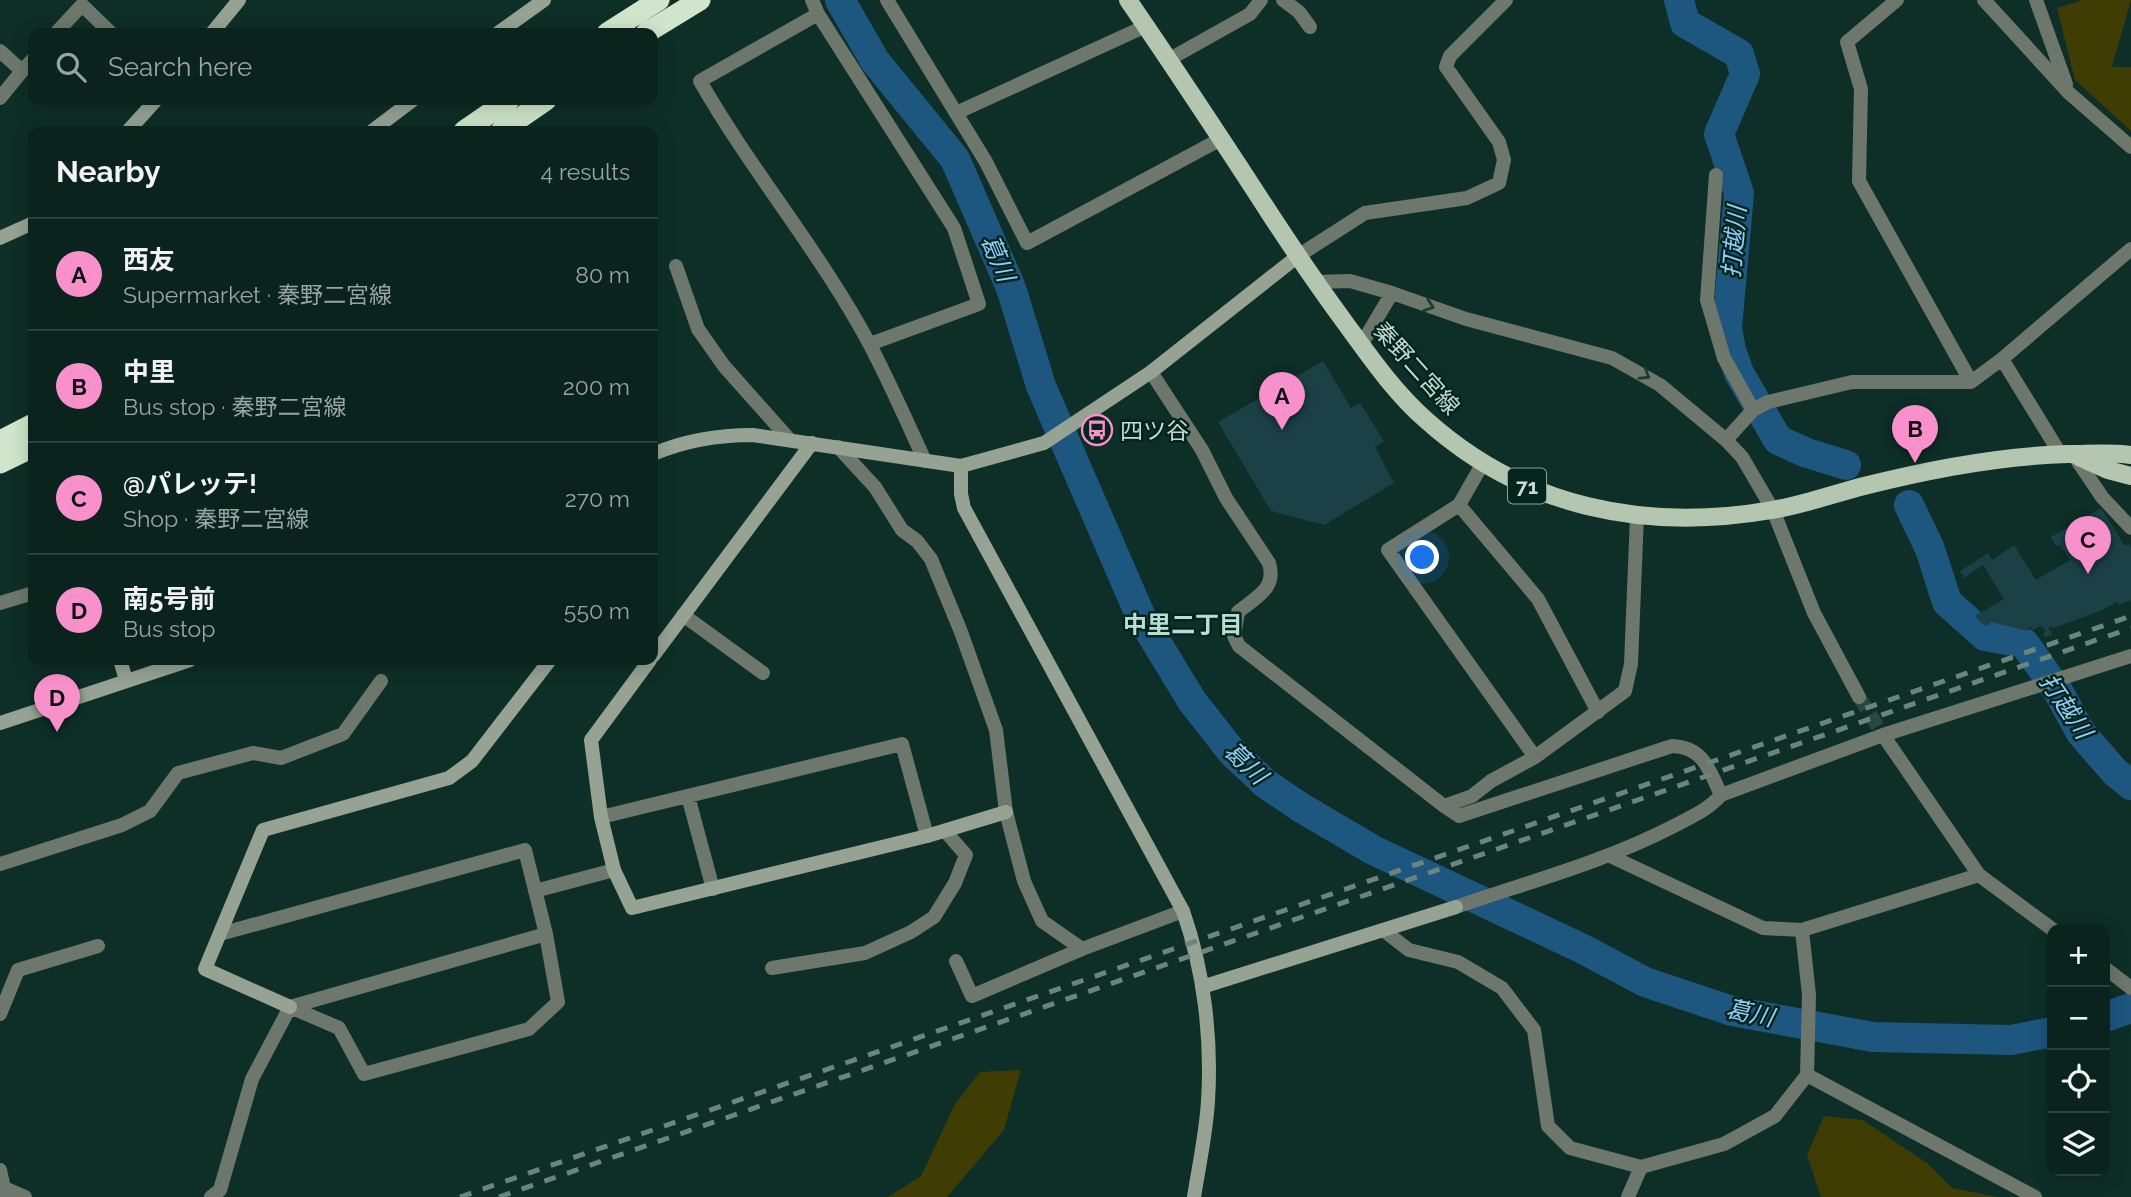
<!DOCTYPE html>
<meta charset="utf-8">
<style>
body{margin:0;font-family:Raleway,"Noto Sans JP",sans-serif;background:#132b26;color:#f1f3f6}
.controls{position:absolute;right:21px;bottom:21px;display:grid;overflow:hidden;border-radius:14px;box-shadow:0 4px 18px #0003}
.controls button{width:63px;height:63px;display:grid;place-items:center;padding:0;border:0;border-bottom:2px solid #2a403b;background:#0a231d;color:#f1f3f6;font:35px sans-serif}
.you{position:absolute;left:1423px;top:558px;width:24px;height:24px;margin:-18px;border:5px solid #fff;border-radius:50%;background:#1a73e8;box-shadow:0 0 0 10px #1a73e833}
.badge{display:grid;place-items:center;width:46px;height:46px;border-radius:50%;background:#f890cb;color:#111;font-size:23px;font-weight:700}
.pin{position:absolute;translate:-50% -58px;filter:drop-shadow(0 2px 4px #0008)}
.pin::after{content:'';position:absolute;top:37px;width:24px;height:21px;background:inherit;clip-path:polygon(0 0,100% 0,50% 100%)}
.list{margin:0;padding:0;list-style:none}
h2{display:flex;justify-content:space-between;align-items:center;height:91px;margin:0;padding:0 28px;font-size:30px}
h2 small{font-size:23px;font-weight:400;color:#99a4a4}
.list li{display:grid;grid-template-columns:46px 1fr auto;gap:21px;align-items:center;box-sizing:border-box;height:112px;padding:0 28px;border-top:2px solid #2a403b}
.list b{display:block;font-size:26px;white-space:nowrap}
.list p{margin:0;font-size:23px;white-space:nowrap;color:#99a4a4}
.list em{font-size:23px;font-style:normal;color:#99a4a4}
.icon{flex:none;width:38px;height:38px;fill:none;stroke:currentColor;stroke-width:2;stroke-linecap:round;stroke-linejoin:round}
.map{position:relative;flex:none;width:2131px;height:1197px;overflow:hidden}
.search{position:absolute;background:#0a231d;box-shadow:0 4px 18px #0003;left:28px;top:28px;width:630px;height:77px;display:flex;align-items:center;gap:18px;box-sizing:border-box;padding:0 24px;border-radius:14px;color:#99a4a4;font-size:26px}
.panel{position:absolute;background:#0a231d;box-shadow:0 4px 18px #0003;left:28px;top:126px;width:630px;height:539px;border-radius:14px}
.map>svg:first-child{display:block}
</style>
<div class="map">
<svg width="2131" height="1197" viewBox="0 0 2131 1197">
<rect width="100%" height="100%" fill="#0d2f27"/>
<path fill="#3f3c04" d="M 2083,0 L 2131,0 L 2112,67 L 2131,67 L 2131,131 L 2075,80 L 2057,8 Z
M 1021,1070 L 1004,1130 L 947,1197 L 888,1197 L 921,1176 L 955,1104 L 980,1072 Z
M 1824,1116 L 1863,1120 L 1927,1163 L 1952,1188 L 1998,1197 L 1821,1197 L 1807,1155 Z"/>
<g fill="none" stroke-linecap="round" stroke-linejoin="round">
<path stroke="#1d567e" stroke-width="30" d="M 840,0 L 875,61 L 955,159 L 1011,288 L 1041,386 L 1141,617 L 1192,701 L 1232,752 L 1266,784 L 1300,807 L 1373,850 L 1583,949 L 1645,982 L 1732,1011 L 1873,1037 L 2011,1040 L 2052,1032
M 1679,0 L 1685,23 L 1739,54 L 1745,74 L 1719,134 L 1739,193 L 1727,328 L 1731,350 L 1739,373 L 1778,440 L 1807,453 L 1846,465
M 1909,505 L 1930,549 L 1947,602 L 1985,636 L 2024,643 L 2058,691 L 2081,733 L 2115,772 L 2131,785
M 2105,1017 L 2131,1008"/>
</g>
<path fill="#1b4146" d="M 1323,361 L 1351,408 L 1360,403 L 1384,441 L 1375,447 L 1394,483 L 1324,525 L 1271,511 L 1218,422 Z
M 2101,508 L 2125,546 L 2129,544 L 2131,547 L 2131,600 L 2119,605 L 2116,602 L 2103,610 L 2053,628 L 2051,626 L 2048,628 L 2052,632 L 2051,636 L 2043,637 L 2045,629 L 2040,626 L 2033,630 L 2029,626 L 2028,631 L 1991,622 L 1987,626 L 1982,624 L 1975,616 L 2004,599 L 1983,565 L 1964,578 L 1960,571 L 1988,553 L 1992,560 L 2014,545 L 2036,580 L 2070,560 L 2060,545 L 2056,546 L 2051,537 Z"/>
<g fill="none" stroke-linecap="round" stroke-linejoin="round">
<path stroke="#294841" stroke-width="14" stroke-dasharray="14 7" stroke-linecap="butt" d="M 1859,697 L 1883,735"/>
<path stroke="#6e776c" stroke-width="14" d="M 812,0 L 818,14 L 954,228 L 979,304 L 870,344
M 887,0 L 986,162 L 1027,243 L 1221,139
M 1283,0 L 1299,12 L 1310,27
M 1897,0 L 1847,42 L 1861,89 L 1859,181 L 1971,382
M 1984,0 L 2069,93 L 2131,147
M 2036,0 L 2066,84
M 818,14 L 700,81 C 752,172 821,253 870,345 C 890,383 907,422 925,461
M 56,33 L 82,5 L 111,33
M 0,51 L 22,71 L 33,59
M 1168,60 L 1250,14 L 1261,0
M 0,98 L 22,71
M 956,113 L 1146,26
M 1716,175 L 1707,300 L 1724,358 L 1753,410
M 1298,256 L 1365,213 L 1467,198 L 1499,183 L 1504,160 L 1499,142 L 1446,67 L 1450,56 L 1506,0
M 676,266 L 698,329 L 724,366 L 788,438
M 1316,282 L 1350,281 L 1392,293 L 1466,319 L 1612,358 L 1660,385 L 1726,440 L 1742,457 L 1773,510 L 1814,613 L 1859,697
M 1361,345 L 1392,293
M 2002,359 L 2061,455
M 1151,372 L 1202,450 L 1226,498 L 1269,563 C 1277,589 1256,597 1238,612 L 1234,636 L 1239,646 L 1444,806 L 1472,796 L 1491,781 L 1535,757 L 1625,691 L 1631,664 L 1637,516
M 1726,440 L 1753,410 L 1768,402 L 1852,382 L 1971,382 L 2002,359 L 2131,249
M 838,447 L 875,487 L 902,530 L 917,541 L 931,559 L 961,632 L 996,730 L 1006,812 L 1024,881 L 1042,921 L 1082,949
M 2073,454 L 2102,497 L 2131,528
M 1483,463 L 1459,505 L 1388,550 L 1535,757
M 1459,505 L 1538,599 L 1598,712
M 0,603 L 33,593
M 683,615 L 763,673
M 1883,735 L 2131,656
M 688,796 L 713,889
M 1444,806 L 1459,816 L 1672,746 C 1703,747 1709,769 1721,795
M 601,817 L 902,744 L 927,836
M 1608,855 L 1763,928 L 1802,930 L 1979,875
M 0,864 L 122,825 L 150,811 L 178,773 L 253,753 L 281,758 L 343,734 L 381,681
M 535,891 L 614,870
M 1456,907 C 1528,882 1604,862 1672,827 C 1691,817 1708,810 1721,795 L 1883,735 L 1979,875 L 2052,929
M 1383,930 L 1409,950 L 1458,962 L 1502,988 L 1534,1030 L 1548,1126 L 1570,1148 L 1641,1167 L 1724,1144 L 1775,1116 L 1807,1075 L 1809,995 L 1802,930
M 220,934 L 525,850 L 546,934 L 558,1002 L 529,1029 L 364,1074 L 339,1028 L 290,1007
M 956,961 L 972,996 L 1082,949 L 1183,911
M 772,968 L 865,953 L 911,932 L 934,917 L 955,883 L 966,855 L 945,831
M 2105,968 L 2131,988
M 0,1014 L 18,970 L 98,946
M 1807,1075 L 2035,1197
M 0,1170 L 4,1188 L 2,1197
M 4,1188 L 25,1197
M 211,1197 L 220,1190 L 252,1079 L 290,1007 L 546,934
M 1628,1197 L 1641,1167"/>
<path stroke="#96a393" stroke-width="14" d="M 212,33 L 239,0
M 498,33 L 544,0
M 128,131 L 156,100
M 372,131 L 413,100
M 0,238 L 33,223
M 653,454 C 686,440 718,435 753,435 L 961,466 L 1044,443 L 1151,372 L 1298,256
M 961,466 L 961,494 L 964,508 L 1183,911 C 1204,971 1212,1038 1208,1101 C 1206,1134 1199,1165 1194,1197
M 653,656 L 812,443
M 120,660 L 126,680
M 650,660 L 591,740 L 601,817 L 614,870 L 632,908 L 927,836 L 1006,812
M 0,723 L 190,660
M 1202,987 L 1456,907
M 290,1007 L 205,969 L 263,830 L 449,778 L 472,761 L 550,660"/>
<path stroke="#b4c6b0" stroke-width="18" d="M 1128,0 C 1178,73 1226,146 1274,220 C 1297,255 1321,290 1346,324 C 1370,357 1395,393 1426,420 C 1524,508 1645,532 1772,510 C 1803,505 1833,494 1864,486 C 1931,469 1999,456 2068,454 C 2089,454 2110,452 2131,455
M 2079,457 L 2108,470 L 2131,476"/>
<path stroke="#d0e5cb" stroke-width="21" d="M 607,33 L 659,0
M 646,33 L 700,0
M 464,131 L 509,100
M 501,131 L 546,100
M 0,441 L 33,424
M 0,463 L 33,447"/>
<path stroke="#6b857e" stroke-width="5" stroke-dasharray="12 12" stroke-linecap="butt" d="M 460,1197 L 2131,616
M 499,1197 L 2131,628"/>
</g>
<defs><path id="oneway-chevron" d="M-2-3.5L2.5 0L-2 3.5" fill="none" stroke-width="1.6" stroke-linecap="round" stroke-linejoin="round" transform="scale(1.75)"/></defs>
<g stroke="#1e3a31">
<use href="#oneway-chevron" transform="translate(1429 306) rotate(20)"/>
<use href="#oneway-chevron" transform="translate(1645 375) rotate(31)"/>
</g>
<defs>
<g id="bus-ring" transform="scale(1.575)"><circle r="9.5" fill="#03251d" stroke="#f890cb" stroke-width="1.5"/><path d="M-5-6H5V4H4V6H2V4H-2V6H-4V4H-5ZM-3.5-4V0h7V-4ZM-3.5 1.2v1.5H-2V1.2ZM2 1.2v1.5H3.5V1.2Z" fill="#f890cb"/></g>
</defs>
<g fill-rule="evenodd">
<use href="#bus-ring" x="1097" y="430"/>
</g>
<g text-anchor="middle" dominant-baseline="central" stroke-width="5" stroke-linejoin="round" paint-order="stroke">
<rect fill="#03251d" stroke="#8ca39c" stroke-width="2" x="1508" y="468.5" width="38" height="35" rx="5"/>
<g font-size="21" font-weight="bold" fill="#c7d9d3">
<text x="1527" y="486">71</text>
</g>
<g font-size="23" fill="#c7d9d3" stroke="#03251d">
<text transform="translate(1417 368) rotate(48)">秦野二宮線</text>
</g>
<g font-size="23" fill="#c7d9d3" stroke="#03251d" text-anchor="start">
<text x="1120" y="430">四ツ谷</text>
</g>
<g font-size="24" font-style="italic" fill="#95ccf8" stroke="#03251d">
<text transform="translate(1734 242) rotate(-85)">打越川</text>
<text transform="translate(998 258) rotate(67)">葛川</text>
<text transform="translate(2066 706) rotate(56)">打越川</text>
<text transform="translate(1246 763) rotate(44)">葛川</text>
<text transform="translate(1750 1013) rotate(12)">葛川</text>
</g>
<g font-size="24" font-weight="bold" fill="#b8ddd1" stroke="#03251d">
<text x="1183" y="624">中里二丁目</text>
</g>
</g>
</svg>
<div class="controls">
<button>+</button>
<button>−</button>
<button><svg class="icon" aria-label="locate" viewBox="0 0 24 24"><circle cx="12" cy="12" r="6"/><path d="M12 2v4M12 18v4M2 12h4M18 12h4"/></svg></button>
<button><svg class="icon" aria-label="layers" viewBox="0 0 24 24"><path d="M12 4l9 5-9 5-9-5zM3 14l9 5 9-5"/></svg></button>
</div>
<div class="you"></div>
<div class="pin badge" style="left:1282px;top:430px">A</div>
<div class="pin badge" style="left:1915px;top:463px">B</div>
<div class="pin badge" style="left:2088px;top:574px">C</div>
<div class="pin badge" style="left:57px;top:732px">D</div>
<div class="search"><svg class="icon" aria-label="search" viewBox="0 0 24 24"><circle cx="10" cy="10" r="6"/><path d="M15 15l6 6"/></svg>Search here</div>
<section class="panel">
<h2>Nearby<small>4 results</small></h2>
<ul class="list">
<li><span class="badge">A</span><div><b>西友</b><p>Supermarket · 秦野二宮線</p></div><em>80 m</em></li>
<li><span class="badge">B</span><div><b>中里</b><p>Bus stop · 秦野二宮線</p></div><em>200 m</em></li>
<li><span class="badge">C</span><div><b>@パレッテ!</b><p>Shop · 秦野二宮線</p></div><em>270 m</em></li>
<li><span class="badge">D</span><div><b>南5号前</b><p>Bus stop</p></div><em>550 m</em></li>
</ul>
</section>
</div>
